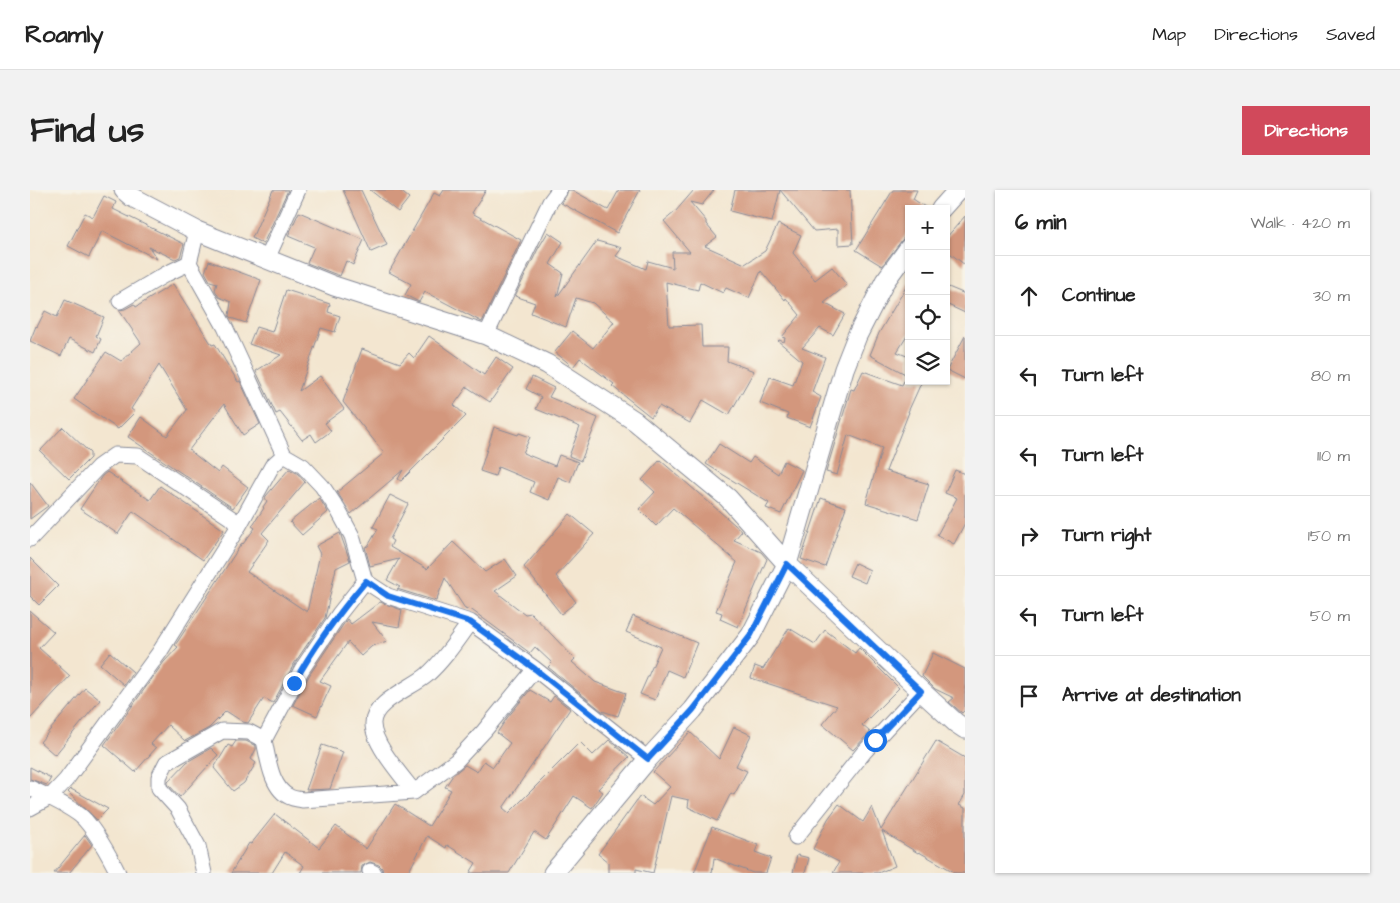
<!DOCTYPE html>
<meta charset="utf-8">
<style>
body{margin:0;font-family:"Architects Daughter",sans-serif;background:#f2f2f2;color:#222}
.controls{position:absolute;right:15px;top:15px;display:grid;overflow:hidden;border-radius:0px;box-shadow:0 1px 4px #0004}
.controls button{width:45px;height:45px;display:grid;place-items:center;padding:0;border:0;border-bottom:1px solid #e0e0e0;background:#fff;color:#222;font:25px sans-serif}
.stop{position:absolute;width:15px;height:15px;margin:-11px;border:4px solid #1a73e8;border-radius:50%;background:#fff}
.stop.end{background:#1a73e8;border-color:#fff;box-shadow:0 1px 5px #0008}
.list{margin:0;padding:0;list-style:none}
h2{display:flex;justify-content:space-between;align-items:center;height:65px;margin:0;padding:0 20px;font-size:21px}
h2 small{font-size:16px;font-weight:400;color:#767676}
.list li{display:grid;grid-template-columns:32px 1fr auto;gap:15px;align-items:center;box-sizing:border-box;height:80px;padding:0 20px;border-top:1px solid #e0e0e0}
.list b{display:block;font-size:19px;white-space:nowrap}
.list em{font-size:16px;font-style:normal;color:#767676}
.icon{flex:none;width:28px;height:28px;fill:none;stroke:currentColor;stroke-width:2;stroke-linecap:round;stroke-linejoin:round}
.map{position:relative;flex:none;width:935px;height:683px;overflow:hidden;border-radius:0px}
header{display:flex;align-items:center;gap:30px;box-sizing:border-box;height:70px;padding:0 25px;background:#fff;border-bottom:1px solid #e0e0e0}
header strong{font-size:24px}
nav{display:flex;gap:28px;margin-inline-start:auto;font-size:18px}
.intro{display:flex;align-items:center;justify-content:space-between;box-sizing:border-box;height:120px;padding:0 30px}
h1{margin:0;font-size:35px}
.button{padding:12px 22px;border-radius:0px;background:#d1495b;color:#fff;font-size:18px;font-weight:700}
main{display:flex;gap:30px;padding:0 30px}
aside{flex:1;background:#fff;border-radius:0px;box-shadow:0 1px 4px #0004}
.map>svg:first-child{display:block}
</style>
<header>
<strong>Roamly</strong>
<nav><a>Map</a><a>Directions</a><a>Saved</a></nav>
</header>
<div class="intro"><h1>Find us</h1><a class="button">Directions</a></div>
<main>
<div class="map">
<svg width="935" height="683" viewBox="0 0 935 683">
<rect width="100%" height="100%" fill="#f7f3e8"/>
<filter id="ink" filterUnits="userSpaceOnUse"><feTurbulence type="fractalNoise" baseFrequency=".02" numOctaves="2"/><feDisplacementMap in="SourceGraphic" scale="10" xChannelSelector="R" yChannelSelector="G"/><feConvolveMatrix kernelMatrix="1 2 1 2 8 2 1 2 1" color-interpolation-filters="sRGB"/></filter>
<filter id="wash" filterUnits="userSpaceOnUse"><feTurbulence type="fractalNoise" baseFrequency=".0096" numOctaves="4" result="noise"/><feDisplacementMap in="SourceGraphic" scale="20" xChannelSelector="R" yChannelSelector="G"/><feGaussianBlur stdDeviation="1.12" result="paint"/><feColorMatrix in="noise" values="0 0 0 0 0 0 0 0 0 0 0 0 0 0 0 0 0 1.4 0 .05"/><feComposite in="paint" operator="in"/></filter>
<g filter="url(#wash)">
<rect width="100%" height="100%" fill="#f3e6d0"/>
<g id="blocks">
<path fill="#d3977d" d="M 243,0 L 258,0 L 233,54 L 222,48 Z
M 313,0 L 331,0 L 357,55 L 341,62 Z
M 340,0 L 369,0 L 379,8 L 368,22 Z
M 414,0 L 456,0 L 442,23 L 491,50 L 452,132 L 395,102 L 389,112 L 375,105 L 381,94 L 359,82 L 404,3 L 410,6 Z
M 538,0 L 542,0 L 578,20 L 589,0 L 610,0 L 587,43 L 531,13 L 536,6 Z
M 664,0 L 684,0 L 672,15 L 660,12 L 676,31 L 676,34 L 687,47 L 675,56 L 715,74 L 735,61 L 748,34 L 771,45 L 763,63 L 785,90 L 802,77 L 817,95 L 794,113 L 815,124 L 803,145 L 790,138 L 772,158 L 795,167 L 782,202 L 791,207 L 780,237 L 757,228 L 758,224 L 730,213 L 740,187 L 763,195 L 772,171 L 748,151 L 749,150 L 754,152 L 755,148 L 752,147 L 770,125 L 756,108 L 755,110 L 731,81 L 719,108 L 696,98 L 693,103 L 670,92 L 668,100 L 636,92 L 639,136 L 671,135 L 672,157 L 698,157 L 697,171 L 724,181 L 699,225 L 673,210 L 660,233 L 629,216 L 621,227 L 582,196 L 584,194 L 550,168 L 543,177 L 525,162 L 542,141 L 563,158 L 584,132 L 563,113 L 546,108 L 536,137 L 501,123 L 505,113 L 485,106 L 508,59 L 518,42 L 533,52 L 520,74 L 533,83 L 527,107 L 567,51 L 592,58 L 586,66 L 616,79 L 618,71 L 643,78 L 642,62 L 660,62 L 634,31 L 645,22 Z
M 705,0 L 750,0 L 742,32 L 700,21 Z
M 750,0 L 820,0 L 823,54 L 808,55 L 808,39 L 784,41 Z
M 863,0 L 887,0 L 883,9 L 898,19 L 879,19 L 879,41 L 852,76 L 826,60 Z
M 74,6 L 86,12 L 83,19 L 154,54 L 150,67 L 145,69 L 119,57 L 127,69 L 72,41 L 59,67 L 38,56 L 55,23 L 63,27 Z
M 269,22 L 334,50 L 323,75 L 316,71 L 310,86 L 277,73 L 284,57 L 258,46 Z
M 935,26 L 935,75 L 916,60 L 916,48 Z
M 179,71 L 231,90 L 216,133 L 201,128 L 199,126 L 201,112 L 189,107 L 185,100 L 187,93 L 180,91 L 175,82 Z
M 879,92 L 879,143 L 867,162 L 879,167 L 879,186 L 840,165 L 849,143 Z
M 143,94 L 182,155 L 185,154 L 208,192 L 210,191 L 230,234 L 213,245 L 194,214 L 159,260 L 188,283 L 192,277 L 218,297 L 203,318 L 98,247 L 111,227 L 137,246 L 157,220 L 129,175 L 101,219 L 105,222 L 88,239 L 44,209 L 76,162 L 91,171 L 111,153 L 89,120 L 95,119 L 104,114 L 106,117 Z
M 916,96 L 935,104 L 935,123 L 916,114 Z
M 256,100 L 300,114 L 298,122 L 310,126 L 305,142 L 291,138 L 269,201 L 290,186 L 314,219 L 295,233 L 301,241 L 286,252 L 281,244 L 272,250 L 250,222 L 246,224 L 226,181 L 251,165 L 219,154 L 226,137 L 242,142 Z
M 35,110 L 74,127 L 66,146 L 71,149 L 65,162 L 39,149 L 31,166 L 0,151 L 6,136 L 7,137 L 15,121 L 27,127 Z
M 399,146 L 454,185 L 466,167 L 483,179 L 460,212 L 437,197 L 424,215 L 436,226 L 371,291 L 368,289 L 373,280 L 321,324 L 307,302 L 354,263 L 313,212 L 332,159 L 370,173 L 379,163 L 384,168 Z
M 935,146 L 935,189 L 917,180 Z
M 833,181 L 872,195 L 874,191 L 892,191 L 878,222 L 879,222 L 856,281 L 899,294 L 888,329 L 836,313 L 852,258 L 818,245 L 807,285 L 796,282 L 821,199 L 824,200 Z
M 502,187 L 524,198 L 519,207 L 568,228 L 551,271 L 539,266 L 550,237 L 506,219 L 511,207 L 496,199 Z
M 33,237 L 60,263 L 60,268 L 39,289 L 10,261 Z
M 464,237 L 488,245 L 489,243 L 500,247 L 493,263 L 525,276 L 529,265 L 548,272 L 540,292 L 528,287 L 519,310 L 500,302 L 504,292 L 468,277 L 465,286 L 450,281 Z
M 689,254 L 719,273 L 723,267 L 748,284 L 754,271 L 772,280 L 751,324 L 736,318 L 739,313 L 676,274 Z
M 630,270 L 712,341 L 704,350 L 731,362 L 737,369 L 708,437 L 690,429 L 692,423 L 686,421 L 707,372 L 643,318 L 626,336 L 609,319 L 625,302 L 612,290 Z
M 259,279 L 267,283 L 275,292 L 232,343 L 239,350 L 217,382 L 277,422 L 290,364 L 286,356 L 310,343 L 320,371 L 306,378 L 295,428 L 264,474 L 243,513 L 234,508 L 218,533 L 213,532 L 196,521 L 179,538 L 155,551 L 138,535 L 121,554 L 126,558 L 105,582 L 74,555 L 134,472 L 148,457 L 145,455 L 148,451 L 212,353 L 213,354 L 225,338 L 222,336 L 234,318 L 233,317 L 237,311 L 235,308 L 236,306 Z
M 925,280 L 935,284 L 935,333 L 924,354 L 907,345 L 927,308 L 915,303 Z
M 77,282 L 120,310 L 130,296 L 194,340 L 173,370 L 103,321 L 88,344 L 50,319 L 72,286 Z
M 0,292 L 18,316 L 0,329 Z
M 360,305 L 378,314 L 360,349 L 363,351 L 360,357 L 397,379 L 423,352 L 455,382 L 475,369 L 487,386 L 465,401 L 495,424 L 501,423 L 545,469 L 542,472 L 565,492 L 596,503 L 588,526 L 572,521 L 518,477 L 522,473 L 505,457 L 500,463 L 439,418 L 436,420 L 415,388 L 406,411 L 367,399 L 370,397 L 357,390 L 369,369 L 340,376 L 335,357 L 338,356 L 348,339 L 343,337 Z
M 289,308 L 298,322 L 272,345 L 260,332 Z
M 791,308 L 816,317 L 795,377 L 771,369 Z
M 540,324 L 564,344 L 526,386 L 546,412 L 531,424 L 494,377 Z
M 0,368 L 28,396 L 9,415 L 0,406 Z
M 825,373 L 840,380 L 835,393 L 819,386 Z
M 350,412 L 372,420 L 369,437 L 342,432 L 357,451 L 342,456 L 331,466 L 318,452 L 290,491 L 301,496 L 287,526 L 263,515 L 280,484 L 317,429 L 321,434 Z
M 0,421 L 24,442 L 9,458 L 40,486 L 0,529 Z
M 603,426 L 667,453 L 653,487 L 637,480 L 625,510 L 610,504 L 631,457 L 596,442 Z
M 759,438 L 785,454 L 795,440 L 825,463 L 829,458 L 869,498 L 832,535 L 840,542 L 823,560 L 792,534 L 807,516 L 721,488 L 725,476 L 733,479 Z
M 80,462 L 103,482 L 94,495 L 70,474 Z
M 903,463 L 935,479 L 935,520 L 932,523 L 919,512 L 924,508 L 905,499 L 892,486 Z
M 55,498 L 70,510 L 25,565 L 10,552 Z
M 500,500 L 520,512 L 524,506 L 540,519 L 473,618 L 479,623 L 550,552 L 563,565 L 579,550 L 599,567 L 568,599 L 573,602 L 562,618 L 544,606 L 516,650 L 504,642 L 479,683 L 440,683 L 446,673 L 417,655 L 416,658 L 397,646 L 378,683 L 353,683 L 352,678 L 349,675 L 340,672 L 332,676 L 331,683 L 270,683 L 274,676 L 255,662 L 242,683 L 201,683 L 219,653 L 221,654 L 245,624 L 289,658 L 306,636 L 336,659 L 365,614 L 399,636 L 421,600 L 415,597 L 423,585 L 435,575 L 447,582 L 454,571 L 463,577 L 480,553 L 467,543 L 477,528 Z
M 704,537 L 721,545 L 706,576 L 717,581 L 704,605 L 701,603 L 687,631 L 658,617 L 659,610 L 641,606 L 623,683 L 606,679 L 606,683 L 578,683 L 578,672 L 568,664 L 610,606 L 623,615 L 640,597 L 623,582 L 660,542 L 689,569 Z
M 206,551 L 216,551 L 226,556 L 226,559 L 221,569 L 226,573 L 214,593 L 203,601 L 184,578 L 198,555 L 202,557 Z
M 906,551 L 935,568 L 935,605 L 929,615 L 935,618 L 935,683 L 926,683 L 889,662 L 888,663 L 852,641 L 865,676 L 848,683 L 803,683 L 809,672 L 783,659 L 798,629 L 809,614 L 833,632 L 842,617 L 851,640 Z
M 292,555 L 313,562 L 300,599 L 276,600 Z
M 181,558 L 188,565 L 150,607 L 138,594 L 138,592 L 157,572 Z
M 0,577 L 21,588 L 17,595 L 0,589 Z
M 41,599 L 78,619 L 67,630 L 38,602 Z
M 682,637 L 728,655 L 725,662 L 741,668 L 736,683 L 723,683 L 684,668 L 682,683 L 664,683 Z
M 55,645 L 62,655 L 39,683 L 24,683 Z
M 767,665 L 779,668 L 775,683 L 763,683 Z"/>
</g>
</g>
<g filter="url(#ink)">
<use href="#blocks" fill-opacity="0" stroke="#878a97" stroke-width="1"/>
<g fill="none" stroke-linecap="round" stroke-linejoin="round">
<g stroke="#878a97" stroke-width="17">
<path id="minor" d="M 237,69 L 268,0
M 159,73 L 195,137 L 254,265 L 273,276 L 292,296 L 308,320 L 322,346 L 335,391 L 358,406 L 440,432 L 505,479 L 618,569
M 90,111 L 136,84 L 159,73 L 167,41
M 456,145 L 520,12 L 529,0
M 0,349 L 68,277 L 85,265 L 108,266 L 210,334
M 335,391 L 309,424 L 272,479 L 234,550 C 238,568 241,599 260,607 C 264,609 269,609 272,610 L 384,602 L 426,571 L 454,541 L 505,479
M 0,598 C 13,604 46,619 55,630 C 68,645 79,665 88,683
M 384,602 C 372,586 343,554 343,534 C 342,512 382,498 397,485 C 414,470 427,450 440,432
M 0,618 L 20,607 L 36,590 L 129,463 L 210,334 L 242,276 L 254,265
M 766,647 L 834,562 L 891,501
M 340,681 L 344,683
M 174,683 L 168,656 L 148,619 L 129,598 L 129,587 L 136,573 L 192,541 L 219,542 L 234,550"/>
</g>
<g stroke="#878a97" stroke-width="21">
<path id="tertiary" d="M 94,0 L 102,7 L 167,41 L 304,96 L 456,145 L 517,174 L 605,231 L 698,308 L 757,374 L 891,501 L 926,533 L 935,539
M 911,19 L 928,0
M 523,683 L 618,569 L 663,520 L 721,445 L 757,374 L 814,179 L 827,146 L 855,91 L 879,58"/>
</g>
<use href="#minor" stroke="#fff" stroke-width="15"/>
<use href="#tertiary" stroke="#fff" stroke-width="19"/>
</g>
</g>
<g fill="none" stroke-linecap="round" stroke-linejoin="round" filter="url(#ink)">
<path stroke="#1a73e8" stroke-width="6" d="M 264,493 C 284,456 309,423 336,391 L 358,406 L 440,432 L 505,479 L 618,569 L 663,520 L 721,445 L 757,374 L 891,501 L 845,550"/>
</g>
</svg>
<div class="controls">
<button>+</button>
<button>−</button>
<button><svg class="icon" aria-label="locate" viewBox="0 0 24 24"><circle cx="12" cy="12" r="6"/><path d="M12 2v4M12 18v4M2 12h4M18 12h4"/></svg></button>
<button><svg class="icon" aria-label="layers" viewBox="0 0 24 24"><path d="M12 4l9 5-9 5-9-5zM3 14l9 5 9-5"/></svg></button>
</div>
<div class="stop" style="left:845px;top:550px"></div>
<div class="stop end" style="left:264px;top:493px"></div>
</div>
<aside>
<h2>6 min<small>Walk · 420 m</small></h2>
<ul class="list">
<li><svg class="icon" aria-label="ahead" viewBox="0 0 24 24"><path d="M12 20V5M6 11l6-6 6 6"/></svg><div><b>Continue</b></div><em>30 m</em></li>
<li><svg class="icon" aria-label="left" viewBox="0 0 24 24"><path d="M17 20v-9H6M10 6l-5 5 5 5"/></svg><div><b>Turn left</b></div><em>80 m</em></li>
<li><svg class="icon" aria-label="left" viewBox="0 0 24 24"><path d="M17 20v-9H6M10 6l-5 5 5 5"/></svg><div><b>Turn left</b></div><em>110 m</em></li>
<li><svg class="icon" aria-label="right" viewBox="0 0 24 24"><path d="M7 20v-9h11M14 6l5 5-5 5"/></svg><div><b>Turn right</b></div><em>150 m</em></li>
<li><svg class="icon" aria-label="left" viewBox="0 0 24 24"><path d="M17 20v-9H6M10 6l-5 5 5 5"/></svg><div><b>Turn left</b></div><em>50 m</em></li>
<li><svg class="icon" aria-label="arrive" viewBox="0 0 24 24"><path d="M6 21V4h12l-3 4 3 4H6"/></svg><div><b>Arrive at destination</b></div></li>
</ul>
</aside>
</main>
